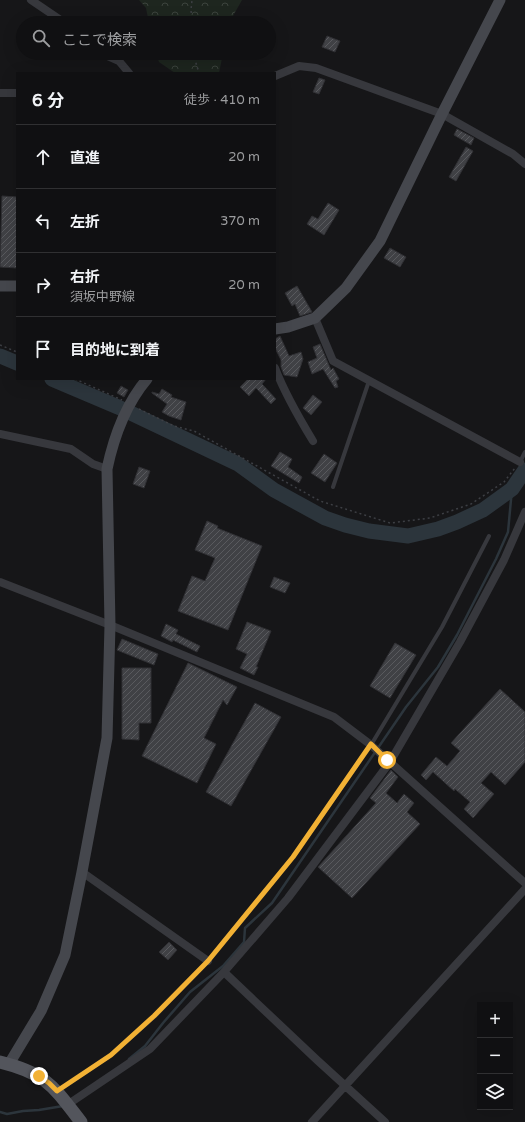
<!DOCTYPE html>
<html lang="ja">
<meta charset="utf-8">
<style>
body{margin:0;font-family:"Varela Round","Noto Sans JP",sans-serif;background:#19191b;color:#f1f3f6}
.controls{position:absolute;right:12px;bottom:12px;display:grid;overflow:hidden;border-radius:0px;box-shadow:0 4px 16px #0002}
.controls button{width:36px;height:36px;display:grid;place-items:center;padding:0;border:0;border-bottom:1px solid #303032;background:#101012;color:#f1f3f6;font:20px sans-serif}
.stop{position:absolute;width:12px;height:12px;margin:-9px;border:3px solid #f2b134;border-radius:50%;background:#fff}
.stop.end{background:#f2b134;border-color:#fff;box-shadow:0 1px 4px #0008}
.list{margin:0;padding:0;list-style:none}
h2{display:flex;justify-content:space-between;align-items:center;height:52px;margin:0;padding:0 16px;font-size:17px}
h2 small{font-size:13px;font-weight:400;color:#9c9d9f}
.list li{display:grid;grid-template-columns:26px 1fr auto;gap:12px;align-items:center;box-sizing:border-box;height:64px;padding:0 16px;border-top:1px solid #303032}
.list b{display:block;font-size:15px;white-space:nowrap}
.list p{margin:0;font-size:13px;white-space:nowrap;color:#9c9d9f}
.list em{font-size:13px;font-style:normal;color:#9c9d9f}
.icon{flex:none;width:22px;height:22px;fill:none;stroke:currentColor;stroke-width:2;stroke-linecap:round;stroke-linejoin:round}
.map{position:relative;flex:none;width:525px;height:1122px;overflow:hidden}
.search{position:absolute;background:#101012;box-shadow:0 4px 16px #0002;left:16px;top:16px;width:260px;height:44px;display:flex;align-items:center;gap:10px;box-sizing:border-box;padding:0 14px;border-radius:22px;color:#9c9d9f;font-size:15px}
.panel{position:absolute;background:#101012;box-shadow:0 4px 16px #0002;left:16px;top:72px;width:260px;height:308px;border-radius:0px}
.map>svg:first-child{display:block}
</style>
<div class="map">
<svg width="525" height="1122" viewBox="0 0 525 1122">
<defs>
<pattern id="forest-crowns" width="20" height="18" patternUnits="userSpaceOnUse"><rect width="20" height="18" fill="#1e261f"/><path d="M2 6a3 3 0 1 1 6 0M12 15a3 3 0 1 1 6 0" fill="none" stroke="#3c433d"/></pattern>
<pattern id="building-hatch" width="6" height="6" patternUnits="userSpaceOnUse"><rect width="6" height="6" fill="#404145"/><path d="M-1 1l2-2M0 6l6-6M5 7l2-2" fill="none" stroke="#595a5e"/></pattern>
</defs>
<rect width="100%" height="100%" fill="#161618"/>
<path fill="url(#forest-crowns)" d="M 139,0 L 242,0 L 229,23 L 149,23 L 146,8 Z
M 156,53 L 223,53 L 219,73 L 175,73 L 159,62 Z"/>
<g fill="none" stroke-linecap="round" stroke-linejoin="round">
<path stroke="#2c353c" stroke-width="2.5" d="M 129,1059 L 145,1046 L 163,1023 L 190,992 L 223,966 L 244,942 L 245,928 L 272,903 L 406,707 L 438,667 L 457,635 L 496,559 L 508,532 L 512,489
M 0,1112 L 7,1114 L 23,1111 L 39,1110 L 63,1106"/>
<path stroke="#2c353c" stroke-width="15" d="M 0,356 L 17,363
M 52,379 L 118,407 L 238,464 L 274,490 L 325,518 L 345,525 L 369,531 L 408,536 L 438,529 L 457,522 L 483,510 L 512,489 L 525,470"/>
</g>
<path fill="url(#building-hatch)" stroke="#303034" d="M 327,36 L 340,41 L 335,52 L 322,47 Z
M 319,78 L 325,80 L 319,94 L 313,92 Z
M 457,129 L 474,138 L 471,145 L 454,135 Z
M 466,147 L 473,151 L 456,181 L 449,177 Z
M 2,196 L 17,197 L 17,268 L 0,267 Z
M 328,203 L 339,210 L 324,235 L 307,224 L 312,216 L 318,219 Z
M 390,248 L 406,257 L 400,267 L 384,258 Z
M 297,286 L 312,312 L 300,316 L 295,304 L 292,306 L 285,293 Z
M 280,336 L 289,356 L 301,352 L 303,359 L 297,377 L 284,375 L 281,367 L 281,360 L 275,348 L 275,339 Z
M 320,344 L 331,370 L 333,368 L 339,379 L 336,381 L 338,387 L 335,388 L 323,369 L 312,374 L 308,362 L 317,358 L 313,347 Z
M 248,379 L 266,379 L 262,384 L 276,399 L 271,404 L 256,388 L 249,396 L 240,387 Z
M 121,386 L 128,390 L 124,397 L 117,393 Z
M 162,389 L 172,395 L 171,397 L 186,402 L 181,420 L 169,416 L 162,412 L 167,404 L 152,393 L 152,392 L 159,394 Z
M 313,395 L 322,402 L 311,415 L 303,408 Z
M 280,452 L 292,459 L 288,467 L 302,477 L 299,483 L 271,466 Z
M 324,454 L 337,463 L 325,482 L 311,473 Z
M 139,467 L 150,471 L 144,488 L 133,484 Z
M 207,521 L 218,526 L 217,528 L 262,546 L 228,630 L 178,611 L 192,576 L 205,581 L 215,558 L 195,550 Z
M 274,577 L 290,583 L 285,593 L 270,587 Z
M 247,622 L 271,631 L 256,667 L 258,667 L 254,675 L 240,668 L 247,654 L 236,649 Z
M 166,624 L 178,630 L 176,634 L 200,646 L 197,652 L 173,640 L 172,642 L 161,636 Z
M 122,639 L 158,654 L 154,665 L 117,650 Z
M 395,643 L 416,655 L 390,698 L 370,686 Z
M 188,663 L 237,687 L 227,705 L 223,700 L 204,738 L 216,744 L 197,783 L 142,756 Z
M 122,668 L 151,668 L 151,723 L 139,723 L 139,740 L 122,739 Z
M 500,689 L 525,712 L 525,762 L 505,785 L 491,772 L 481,783 L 494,794 L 473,818 L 464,809 L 470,802 L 455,789 L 454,791 L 433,772 L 426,780 L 421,775 L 436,757 L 447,766 L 460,751 L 451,743 Z
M 255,703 L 281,717 L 231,806 L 206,792 Z
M 391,770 L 398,777 L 386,793 L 397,803 L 404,794 L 414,803 L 407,812 L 420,824 L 352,898 L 318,867 L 376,803 L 370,798 Z
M 169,942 L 177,950 L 168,960 L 159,952 Z"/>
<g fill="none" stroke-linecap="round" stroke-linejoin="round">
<path stroke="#3d3f44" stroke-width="1.5" stroke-dasharray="2 3" stroke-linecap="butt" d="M 192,23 L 191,10 L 192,0
M 194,53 L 195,60 L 199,73
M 0,345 L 17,352
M 75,379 L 122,400
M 139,409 L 174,426 L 194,431 L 320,501 L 390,523 L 430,518 L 471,504 L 504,482 L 515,468"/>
<path stroke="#37383d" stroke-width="4" d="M 520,462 L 525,452
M 333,487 L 369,381
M 58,1091 L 111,1055 L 155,1016 L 208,961 L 293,857 L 371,745 L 442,627 L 489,536"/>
<path stroke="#37383d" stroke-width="8" d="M 31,0 L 65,23
M 101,53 L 119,61 L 129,73
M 275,76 L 299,66 L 316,68 L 442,114 L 513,154 L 525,164
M 0,93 L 17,93
M 315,318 L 333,361 L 520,462
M 275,368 C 285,394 299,418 313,441
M 0,434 L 71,449 L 93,464 L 107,469
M 0,582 L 110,625 L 334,717 L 371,745 L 525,883
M 82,872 L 208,961
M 224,972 L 317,1060 L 385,1122
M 67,1105 L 150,1049 L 224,972 L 288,898 L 390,762 L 460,642 L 504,560 L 525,512
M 312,1122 L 525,889"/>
<path stroke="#45474d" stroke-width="11" d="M 0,286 L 17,286
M 275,329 L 288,327 L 315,318 L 346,288 L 380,241 L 442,114 L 500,0
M 9,1064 L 41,1011 L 65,955 L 82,872 L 107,738 L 110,625 L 107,469 C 114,436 125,405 147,379"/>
<path stroke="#53555c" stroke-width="13" d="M 0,1062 C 46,1073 53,1086 81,1122"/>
</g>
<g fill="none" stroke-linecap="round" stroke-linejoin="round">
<path stroke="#f2b134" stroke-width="5" d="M 39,1076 L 49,1083 L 57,1091 L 111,1055 L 154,1016 L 208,961 L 293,857 L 371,744 L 387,760"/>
</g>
</svg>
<div class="controls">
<button>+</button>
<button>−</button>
<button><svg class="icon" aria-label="layers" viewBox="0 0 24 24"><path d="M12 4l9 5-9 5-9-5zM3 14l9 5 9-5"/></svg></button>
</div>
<div class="stop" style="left:387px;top:760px"></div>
<div class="stop end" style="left:39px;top:1076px"></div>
<div class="search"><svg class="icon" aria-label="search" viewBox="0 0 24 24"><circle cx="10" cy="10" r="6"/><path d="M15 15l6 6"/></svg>ここで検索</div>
<section class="panel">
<h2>6 分<small>徒歩 · 410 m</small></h2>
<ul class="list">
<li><svg class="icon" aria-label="ahead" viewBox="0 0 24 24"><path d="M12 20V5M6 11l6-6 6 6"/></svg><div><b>直進</b></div><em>20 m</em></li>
<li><svg class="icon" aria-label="left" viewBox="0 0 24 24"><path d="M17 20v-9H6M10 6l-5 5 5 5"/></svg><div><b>左折</b></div><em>370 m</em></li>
<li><svg class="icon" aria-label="right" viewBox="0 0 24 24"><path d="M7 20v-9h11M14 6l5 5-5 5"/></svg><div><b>右折</b><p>須坂中野線</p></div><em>20 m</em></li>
<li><svg class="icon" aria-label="arrive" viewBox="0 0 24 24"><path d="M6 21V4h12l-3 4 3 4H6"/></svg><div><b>目的地に到着</b></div></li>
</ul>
</section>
</div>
